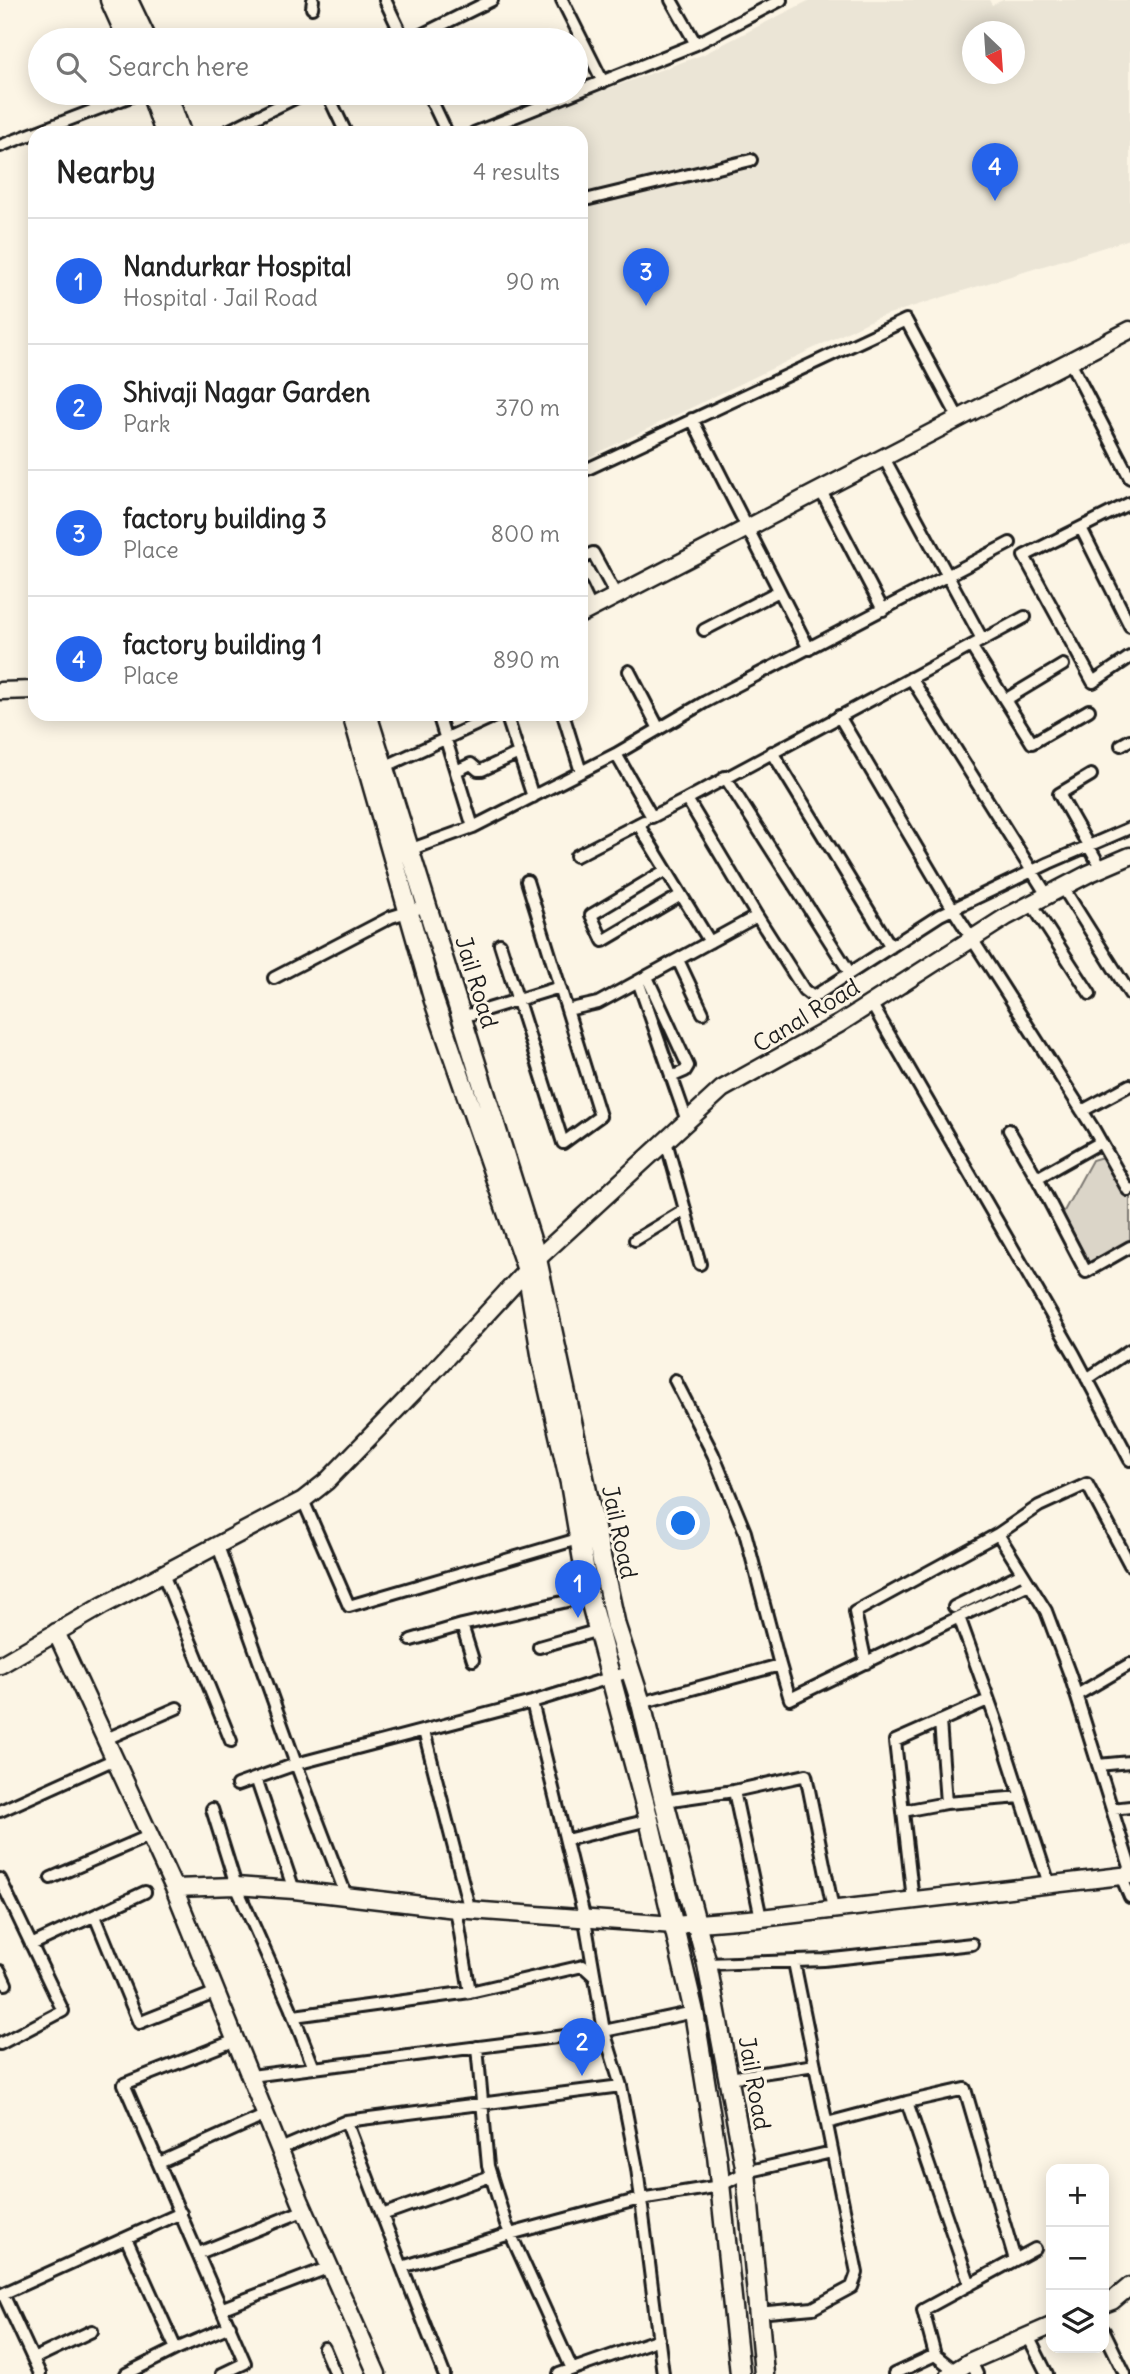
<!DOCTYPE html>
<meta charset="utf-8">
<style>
body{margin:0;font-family:Delius,sans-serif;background:#f2f2f2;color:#222}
.controls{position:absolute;right:21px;bottom:21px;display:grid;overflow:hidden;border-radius:14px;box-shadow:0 4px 18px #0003}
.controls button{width:63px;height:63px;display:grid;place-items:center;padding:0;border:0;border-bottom:2px solid #e0e0e0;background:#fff;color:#222;font:35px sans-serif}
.compass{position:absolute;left:962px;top:21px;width:63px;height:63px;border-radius:50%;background:#fff;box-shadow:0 4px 18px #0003;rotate:155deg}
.you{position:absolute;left:684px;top:1524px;width:24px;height:24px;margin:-18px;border:5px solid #fff;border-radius:50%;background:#1a73e8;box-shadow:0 0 0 10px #1a73e833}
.badge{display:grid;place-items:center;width:46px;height:46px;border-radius:50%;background:#2563eb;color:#fff;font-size:23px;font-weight:700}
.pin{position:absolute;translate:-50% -58px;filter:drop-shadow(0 2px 4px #0008)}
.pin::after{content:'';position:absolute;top:37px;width:24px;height:21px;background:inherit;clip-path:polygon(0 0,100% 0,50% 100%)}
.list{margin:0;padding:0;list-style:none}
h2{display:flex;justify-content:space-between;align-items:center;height:91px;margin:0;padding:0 28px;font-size:30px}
h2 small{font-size:23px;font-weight:400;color:#767676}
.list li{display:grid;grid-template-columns:46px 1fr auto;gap:21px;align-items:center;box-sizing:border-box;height:126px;padding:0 28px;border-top:2px solid #e0e0e0}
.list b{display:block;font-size:26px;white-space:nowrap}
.list p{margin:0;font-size:23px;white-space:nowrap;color:#767676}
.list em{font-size:23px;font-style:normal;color:#767676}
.icon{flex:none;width:38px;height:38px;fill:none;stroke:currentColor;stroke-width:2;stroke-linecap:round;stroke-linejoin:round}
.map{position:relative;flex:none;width:1130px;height:2374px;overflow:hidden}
.search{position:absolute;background:#fff;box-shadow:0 4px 18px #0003;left:28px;top:28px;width:560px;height:77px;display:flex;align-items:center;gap:18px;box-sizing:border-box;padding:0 24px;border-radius:38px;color:#767676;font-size:26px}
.panel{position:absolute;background:#fff;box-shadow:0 4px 18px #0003;left:28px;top:126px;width:560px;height:595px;border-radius:21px}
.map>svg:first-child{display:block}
</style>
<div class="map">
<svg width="1130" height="2374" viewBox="0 0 1130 2374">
<rect width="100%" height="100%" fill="#fcf5e5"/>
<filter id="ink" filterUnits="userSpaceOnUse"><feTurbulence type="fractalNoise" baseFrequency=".0143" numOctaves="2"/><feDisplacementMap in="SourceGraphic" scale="14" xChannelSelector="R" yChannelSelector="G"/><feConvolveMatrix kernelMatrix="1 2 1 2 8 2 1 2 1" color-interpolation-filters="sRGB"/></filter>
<g filter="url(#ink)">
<path fill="#ebe5d6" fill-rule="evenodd" d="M 810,0 L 989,0 L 992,5 L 1003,0 L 1130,0 L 1130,239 L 876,318 L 581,461 L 581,133 L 485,133 L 702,55 ZM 972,32 L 1014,32 L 1014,74 L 972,74 Z"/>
<path fill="#dbd5c8" stroke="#7c7872" stroke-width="2" d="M 1109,1155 L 1130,1192 L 1130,1240 L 1089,1263 L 1063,1213 L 1092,1160 Z"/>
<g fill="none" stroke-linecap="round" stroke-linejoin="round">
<g stroke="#1c1c1c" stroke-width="16">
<path id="street" d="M 385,0 L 404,40
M 562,0 L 603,82
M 671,0 L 696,44
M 312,8 L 313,0
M 324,38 L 325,40
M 411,40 L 492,0
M 327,93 L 346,133
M 428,93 L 447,133
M 224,133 L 305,93
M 474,133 L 696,44 L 781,0
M 0,146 L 139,93
M 581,201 L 751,160
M 1070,362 L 1130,478
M 692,419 L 809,649
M 884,458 L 982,639
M 581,472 L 906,320 L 959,419
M 821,491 L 883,610
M 1130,503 L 1024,556 L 1093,682 L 1130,657
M 1081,528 L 1130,626
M 581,559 L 593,553 L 616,595
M 581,587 L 591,608
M 704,630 L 779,591
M 971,646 L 1032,743 L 1089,710
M 629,671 L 659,729
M 911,678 L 1047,895
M 1005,700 L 1063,665
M 438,714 L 473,827
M 506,714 L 533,797
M 563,714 L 581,772
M 839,716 L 953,909 L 1093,1128 L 1128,1190 L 1130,1189
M 1121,745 L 1130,740
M 772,752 L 891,947
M 616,754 L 705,702 L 1010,543
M 384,767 L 499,714
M 456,771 L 471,764 L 478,770 L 482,770 L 519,753
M 1091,775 L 1059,794 L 1101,868
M 725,777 L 850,973
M 687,799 L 1025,617
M 638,824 L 710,942
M 406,851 L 473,827 L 616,754 L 652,817 L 687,799 L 757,916 L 804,990 L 813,997 L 940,915 L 1049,863 L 1130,828
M 576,856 L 644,821
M 666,870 L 591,915 L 603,941 L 681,895
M 1062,886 L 1130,994
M 1031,903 L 1090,994
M 500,944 L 563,1143 L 600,1116 L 527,881
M 678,960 L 703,1013
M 647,977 L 688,1066 L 685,1071 L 671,1077
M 274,978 L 391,917 L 427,906
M 638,981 L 687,1121
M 871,1003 L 1074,1354 L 1130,1460
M 567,1010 L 598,1003 L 757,916
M 462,1017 L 560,987
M 1082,1111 L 1130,1085
M 1009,1130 L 1037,1178 L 1086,1272 L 1130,1247
M 666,1141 L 700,1264
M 1037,1178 L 1101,1142
M 635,1240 L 685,1210
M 1087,1379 L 1130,1350
M 675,1380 L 713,1454 L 745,1532 L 780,1665
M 303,1500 L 349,1606 L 578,1539
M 998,1534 L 1046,1611 L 1070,1675 L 1130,1867
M 218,1546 L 296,1764 L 237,1785
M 163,1574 L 231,1741
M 954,1607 L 1022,1573
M 959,1617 L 1029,1584
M 462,1625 L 473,1660
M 411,1640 L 462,1625 L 589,1596
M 539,1647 L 599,1630
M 866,1663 L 855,1612 L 998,1534 L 1039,1506 L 1087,1484 L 1130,1565
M 1077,1695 L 1130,1664
M 532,1702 L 585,1920 L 604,2031 L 621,2086 L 637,2168 L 663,2374
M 641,1703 L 780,1665 L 790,1699 L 959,1617 L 997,1723 L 1049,1884
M 940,1721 L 946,1803 L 1021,1797
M 424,1731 L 470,1911
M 106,1739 L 177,1708
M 1098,1765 L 1130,1762
M 256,1778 L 294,1890
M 734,1791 L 761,1918
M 664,1801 L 734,1791 L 806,1775 L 833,1909
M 212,1809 L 236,1886 L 290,2007 L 314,2068
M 1112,1809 L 1130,1807
M 0,1811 L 115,1759
M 903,1811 L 946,1803
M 566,1840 L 649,1820
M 1121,1876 L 1130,1897
M 51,1878 L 151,1835
M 0,1879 L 63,2011 L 0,2044
M 346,1895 L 296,1764 L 532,1702 L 632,1671
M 913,1900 L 895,1741 L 988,1700
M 456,1909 L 470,1992
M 95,1916 L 139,2023 L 217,1992
M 31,1945 L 145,1892
M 707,1964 L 824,1960 L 972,1944
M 0,1971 L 6,1984
M 294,2016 L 470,1992 L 583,1966 L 594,1976
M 477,2047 L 488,2166 L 506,2224 L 572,2369
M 251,2076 L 604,2031 L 694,2012
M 729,2078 L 815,2065
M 907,2102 L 965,2089 L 1015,2260
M 827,2123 L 907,2102 L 970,2285
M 280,2149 L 346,2121
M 159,2163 L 266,2115
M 382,2215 L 491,2176
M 126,2238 L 176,2349
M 199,2253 L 305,2210
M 402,2267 L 346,2121 L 621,2086
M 3,2294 L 40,2374
M 0,2295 L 181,2213
M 223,2308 L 330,2267
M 757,2313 L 813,2308 L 852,2287 L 857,2273 L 794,1962
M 1104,2331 L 1125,2374
M 1028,2336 L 1047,2374
M 324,2348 L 335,2374
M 935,2355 L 923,2310 L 1035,2249
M 33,2359 L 92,2331
M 971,2361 L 977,2374
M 126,2374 L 176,2349 L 230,2326
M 222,2374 L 245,2363 L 124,2084 L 236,2040
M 444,2374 L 402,2267 L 510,2234 L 640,2199 L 720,2186 L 746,2172 L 832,2152
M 559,2374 L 659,2339
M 894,2374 L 935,2355 L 954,2370"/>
</g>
<g stroke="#1c1c1c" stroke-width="21">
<path id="secondary" d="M 581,614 L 1130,330
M 0,691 L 35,690
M 56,1632 L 174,1888 L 300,2200 L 377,2374
M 0,1665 L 102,1606 L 303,1500 L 327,1481 L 433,1372 L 537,1259 L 722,1089 L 839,1024 L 1006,917 L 1088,874 L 1130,856
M 174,1888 L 236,1886 L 294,1890 L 456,1909 L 674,1925 L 761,1918 L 1130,1875
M 1104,2304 L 1112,2301 L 1130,2286
M 950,2374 L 971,2361 L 1051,2326"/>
</g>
<g stroke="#1c1c1c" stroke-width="23">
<path id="primary" d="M 110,0 L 128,40
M 128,0 L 147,40
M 151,93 L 165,133
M 167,93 L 181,133
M 352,714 L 434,1001 L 527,1270 L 542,1360 L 570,1483 L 589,1596 L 649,1820 L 694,2012 L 717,2155 L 740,2374
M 367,714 L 537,1259 L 616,1626 L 641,1703 L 664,1801 L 707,1964 L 746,2172 L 764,2374"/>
</g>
<use href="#street" stroke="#fcf5e5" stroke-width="10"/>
<use href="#secondary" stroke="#fcf5e5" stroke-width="16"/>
<use href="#primary" stroke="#fcf5e5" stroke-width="18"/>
</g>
</g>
<g text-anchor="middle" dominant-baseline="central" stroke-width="6" stroke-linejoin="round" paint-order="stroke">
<g font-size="23" fill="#1c1c1c" stroke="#fcf5e5">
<text transform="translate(477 982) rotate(73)">Jail Road</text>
<text transform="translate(806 1015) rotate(-31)">Canal Road</text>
<text transform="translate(620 1532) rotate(78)">Jail Road</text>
<text transform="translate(755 2083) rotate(80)">Jail Road</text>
</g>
</g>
</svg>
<div class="controls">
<button>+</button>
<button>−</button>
<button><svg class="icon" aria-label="layers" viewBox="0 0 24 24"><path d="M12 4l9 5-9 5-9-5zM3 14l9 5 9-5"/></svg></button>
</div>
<svg class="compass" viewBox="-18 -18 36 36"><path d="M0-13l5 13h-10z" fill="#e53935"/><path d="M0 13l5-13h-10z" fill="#767676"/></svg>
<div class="you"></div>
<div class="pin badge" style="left:578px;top:1618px">1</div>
<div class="pin badge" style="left:582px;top:2076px">2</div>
<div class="pin badge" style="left:646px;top:306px">3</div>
<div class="pin badge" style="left:995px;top:201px">4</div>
<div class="search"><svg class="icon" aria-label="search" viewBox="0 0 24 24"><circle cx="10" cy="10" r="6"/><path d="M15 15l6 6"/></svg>Search here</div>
<section class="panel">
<h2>Nearby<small>4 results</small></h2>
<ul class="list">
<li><span class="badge">1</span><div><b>Nandurkar Hospital</b><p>Hospital · Jail Road</p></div><em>90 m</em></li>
<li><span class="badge">2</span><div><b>Shivaji Nagar Garden</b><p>Park</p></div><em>370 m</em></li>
<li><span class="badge">3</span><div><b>factory building 3</b><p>Place</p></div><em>800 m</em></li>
<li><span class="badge">4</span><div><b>factory building 1</b><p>Place</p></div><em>890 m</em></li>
</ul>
</section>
</div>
